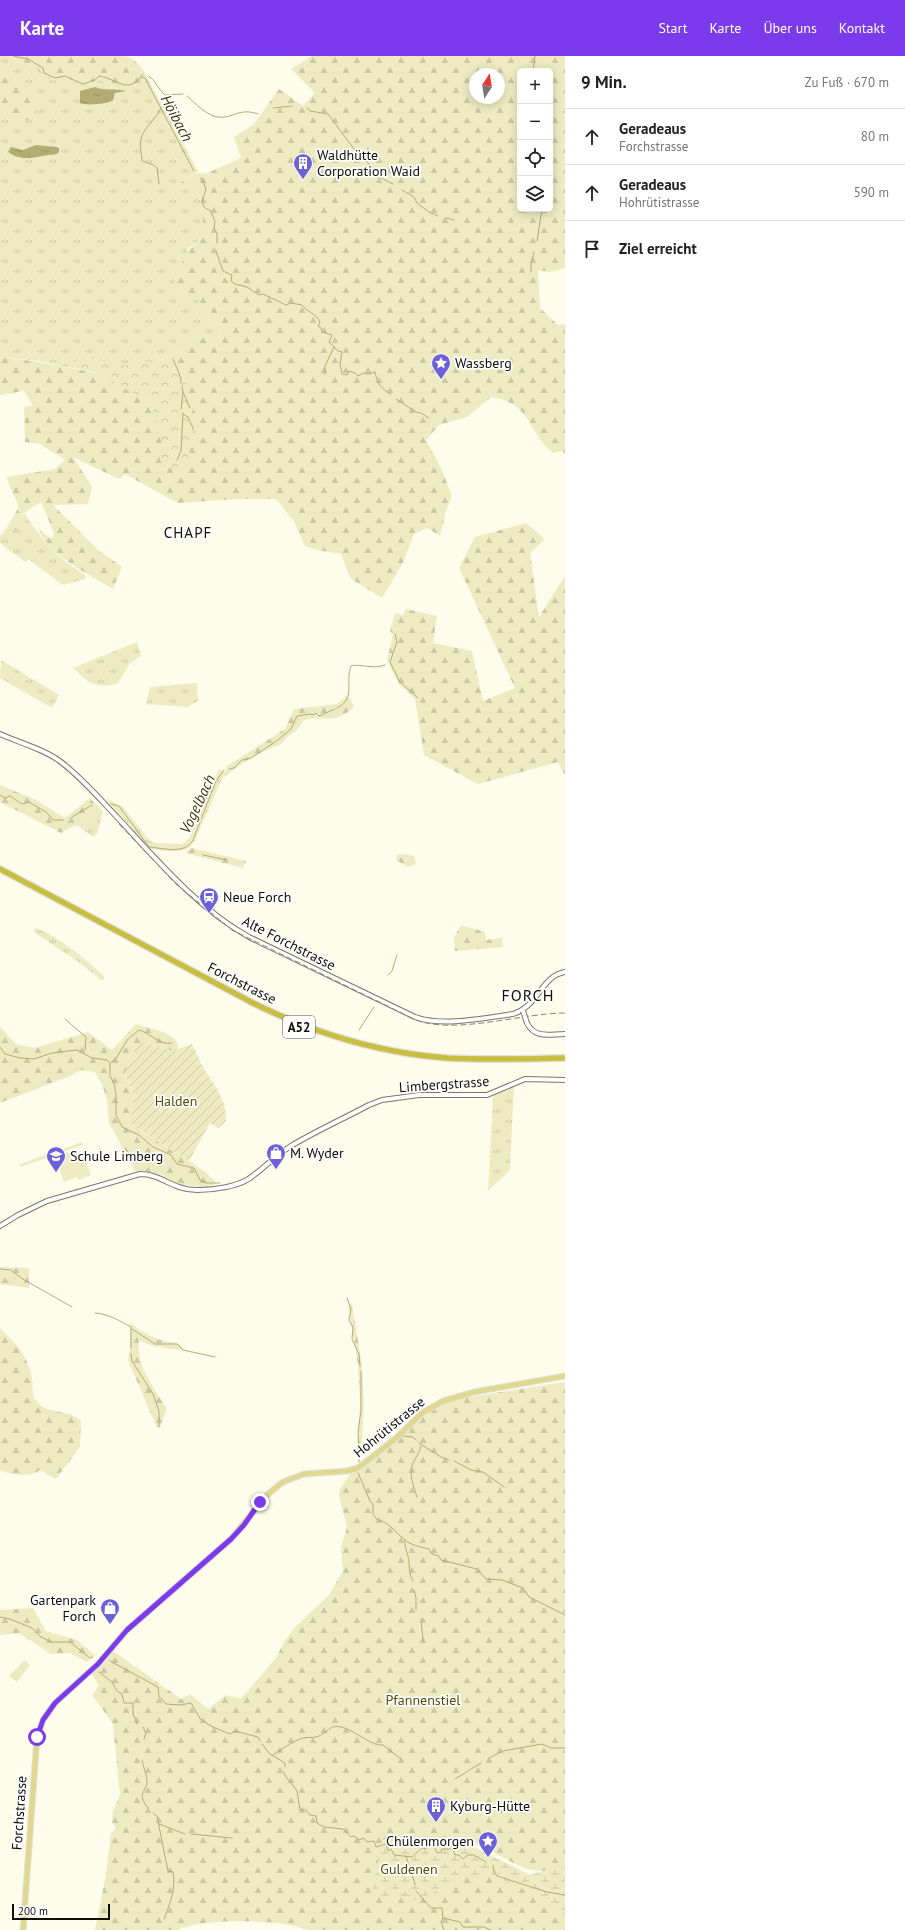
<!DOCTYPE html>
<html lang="de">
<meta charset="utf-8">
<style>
body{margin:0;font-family:"PT Sans",sans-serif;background:#f6f6f6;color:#202124}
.controls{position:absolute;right:12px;top:12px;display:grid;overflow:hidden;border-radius:6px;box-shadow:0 2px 10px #0003}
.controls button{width:36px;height:36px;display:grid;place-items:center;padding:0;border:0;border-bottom:1px solid #e0e0e0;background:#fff;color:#202124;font:20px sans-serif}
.compass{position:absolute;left:469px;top:12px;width:36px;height:36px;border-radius:50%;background:#fff;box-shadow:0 2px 10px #0003;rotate:12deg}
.scale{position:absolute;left:12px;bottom:10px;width:98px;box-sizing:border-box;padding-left:4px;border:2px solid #0f0e09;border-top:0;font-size:11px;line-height:14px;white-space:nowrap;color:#0f0e09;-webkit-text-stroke:3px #fff;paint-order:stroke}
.stop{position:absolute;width:12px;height:12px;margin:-9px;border:3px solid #7c3aed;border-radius:50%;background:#fff}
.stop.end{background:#7c3aed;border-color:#fff;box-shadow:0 1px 4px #0008}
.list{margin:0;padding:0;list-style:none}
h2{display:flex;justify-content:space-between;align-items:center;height:52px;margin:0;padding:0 16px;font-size:17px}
h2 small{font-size:13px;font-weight:400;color:#757577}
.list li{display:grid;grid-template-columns:26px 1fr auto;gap:12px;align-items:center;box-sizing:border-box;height:56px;padding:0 16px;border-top:1px solid #e0e0e0}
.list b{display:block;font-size:15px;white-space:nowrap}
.list p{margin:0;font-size:13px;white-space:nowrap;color:#757577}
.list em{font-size:13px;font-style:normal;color:#757577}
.icon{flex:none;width:22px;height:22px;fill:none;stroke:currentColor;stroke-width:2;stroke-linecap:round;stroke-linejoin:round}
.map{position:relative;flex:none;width:565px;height:1874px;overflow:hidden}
header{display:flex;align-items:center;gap:24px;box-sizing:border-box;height:56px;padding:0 20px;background:#7c3aed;color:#fff}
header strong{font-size:19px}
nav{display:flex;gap:22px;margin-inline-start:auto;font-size:14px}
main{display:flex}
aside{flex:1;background:#fff}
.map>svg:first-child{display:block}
</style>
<header>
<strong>Karte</strong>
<nav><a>Start</a><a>Karte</a><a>Über uns</a><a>Kontakt</a></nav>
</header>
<main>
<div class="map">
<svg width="565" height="1874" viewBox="0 0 565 1874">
<defs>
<pattern id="grass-tufts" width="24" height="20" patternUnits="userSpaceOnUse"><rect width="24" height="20" fill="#eeebc3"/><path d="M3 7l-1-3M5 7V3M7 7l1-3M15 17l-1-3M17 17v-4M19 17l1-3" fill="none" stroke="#cbc8a6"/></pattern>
<pattern id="forest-firs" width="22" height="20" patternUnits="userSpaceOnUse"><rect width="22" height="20" fill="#eeebc3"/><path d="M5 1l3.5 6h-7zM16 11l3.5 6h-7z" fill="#cbc8a6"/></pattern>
<pattern id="wetland-marsh" width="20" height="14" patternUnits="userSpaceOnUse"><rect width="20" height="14" fill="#eeebc3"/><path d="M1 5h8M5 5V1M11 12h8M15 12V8" fill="none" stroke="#cbc8a6"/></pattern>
<pattern id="park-crowns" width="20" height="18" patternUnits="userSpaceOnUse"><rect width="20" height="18" fill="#eeebc3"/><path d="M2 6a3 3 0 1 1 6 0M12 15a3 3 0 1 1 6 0" fill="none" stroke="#cbc8a6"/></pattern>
<pattern id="garden-furrows" width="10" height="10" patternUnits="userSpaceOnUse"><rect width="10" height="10" fill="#eeebc3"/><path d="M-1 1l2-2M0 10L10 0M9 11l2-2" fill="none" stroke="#cbc8a6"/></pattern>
<pattern id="water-ripples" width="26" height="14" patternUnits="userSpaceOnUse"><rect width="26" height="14" fill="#b2ad73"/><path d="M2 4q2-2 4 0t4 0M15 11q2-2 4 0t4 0" fill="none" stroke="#989462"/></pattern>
</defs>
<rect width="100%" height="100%" fill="#fefceb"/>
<path fill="url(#grass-tufts)" d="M 0,0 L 10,0 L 16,4 L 36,10 L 42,19 L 62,21 L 83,28 L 100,24 L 114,30 L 133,30 L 148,23 L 198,115 L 177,129 L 180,132 L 198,128 L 205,180 L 188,193 L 180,237 L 198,244 L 205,261 L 217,269 L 220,277 L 195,282 L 185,292 L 162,303 L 105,320 L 96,316 L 39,305 L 0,301 Z
M 24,457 C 41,483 58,503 85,519 L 85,523 L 63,529 L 28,503 L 25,506 L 0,487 L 0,479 L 4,476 L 9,481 Z
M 137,586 L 141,600 L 130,607 L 117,628 C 94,633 89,627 73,612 Z
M 1,604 L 59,639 L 52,652 L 0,622 Z
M 197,627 L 198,645 L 187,651 L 146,648 L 150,631 Z
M 219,713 L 225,716 L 195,784 C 187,801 165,794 150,793 L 105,742 L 122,750 L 150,785 L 156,787 L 183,788 L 189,782 Z
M 99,752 L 103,755 L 97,778 L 93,781 L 77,769 L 90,766 Z
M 36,872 C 58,880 87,904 104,920 L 104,923 L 101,924 L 80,907 L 34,876 L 34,873 Z
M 514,1028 L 510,1114 L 488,1135 L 493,1039 Z"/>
<path fill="url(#forest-firs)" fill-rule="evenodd" d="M 10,0 L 126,0 C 137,4 143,13 148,23 L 133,30 L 114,30 L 100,24 L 83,28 L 62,21 L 54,25 L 42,19 L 36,10 L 16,4 Z
M 312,0 L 565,0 L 565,212 L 550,216 L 538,214 L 540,252 L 558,269 L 565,268 L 565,398 L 562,395 L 553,397 C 526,375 532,347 491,341 L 467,361 L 439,369 L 426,384 L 441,412 L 452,440 L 446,455 L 440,480 L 427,472 L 414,478 L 403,507 L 382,542 L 351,523 L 341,498 L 317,494 L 305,490 L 294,465 L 276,443 L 237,443 L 178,447 L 125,418 L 119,423 L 73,401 L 92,431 L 88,448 L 53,449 L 98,494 L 122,511 L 113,533 C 92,520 46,498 39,473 L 51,483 L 54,477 L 41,446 L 22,458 L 13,481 L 9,482 L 4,476 L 19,451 L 6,421 L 55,413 L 65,404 L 40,388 L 25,386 L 24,351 L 33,349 L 24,335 L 0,339 L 0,301 L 32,305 L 97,317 L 105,320 L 141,341 L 183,356 L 187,328 L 162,303 L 185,292 L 195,282 L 220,276 L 216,269 L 205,261 L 198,244 L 180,237 L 175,226 C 183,202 185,196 205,180 L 198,128 L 180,132 L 177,129 L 196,117 L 205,118 L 241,102 L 234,81 L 254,68 L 279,33 L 303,50 L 315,37 L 291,13 ZM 520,15 L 550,15 L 550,153 L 520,153 ZM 475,18 L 499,18 L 499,42 L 475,42 Z
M 0,9 L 20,28 L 37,48 L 36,59 L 30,65 L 0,59 Z
M 526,467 L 545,483 L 530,497 L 539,561 L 565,520 L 565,720 L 558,706 L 478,728 L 424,699 L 415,643 L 399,628 L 387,604 L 393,578 L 390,575 L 395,557 L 403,559 L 406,553 L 437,560 L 433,587 L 472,595 L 483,645 L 515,632 L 459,512 L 475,481 Z
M 347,640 L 350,642 L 354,651 C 334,670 324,658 304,664 L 296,675 L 288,680 L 281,688 L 266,694 L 244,706 L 223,722 L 227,710 L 285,673 L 294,653 L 337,648 Z
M 0,729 L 36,744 L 65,762 L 90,742 L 99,752 L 90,766 L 71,771 L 61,777 L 0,746 Z
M 192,792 L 246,805 L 243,812 L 185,797 Z
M 404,798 L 414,800 L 416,808 L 408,811 L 396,804 L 397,799 Z
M 461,869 L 485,876 L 486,884 L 502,882 L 503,891 L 455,895 L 454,882 Z
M 136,968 C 147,972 184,978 177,994 L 172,995 L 148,987 L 129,1008 L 124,1019 C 138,1039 133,1044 129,1067 L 204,1115 L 216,1126 L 212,1132 L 176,1128 L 161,1118 L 135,1115 L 109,1067 L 107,1044 L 102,1028 L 95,1016 L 81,1014 L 70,1020 L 0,1047 L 0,971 L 16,988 L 35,992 L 88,976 L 112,994 Z
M 0,1211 L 29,1212 L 29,1232 L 0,1228 Z
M 352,1248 L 362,1309 L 364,1349 L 361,1401 L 357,1402 L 360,1348 L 358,1309 L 348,1249 Z
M 130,1267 C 147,1279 156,1285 178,1287 L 183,1292 L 181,1294 L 152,1290 L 139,1284 C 135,1309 155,1333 167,1353 L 160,1371 L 157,1372 L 128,1304 L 130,1293 Z
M 0,1272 C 15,1287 25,1296 31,1317 C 34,1327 30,1338 37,1346 C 48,1359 70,1353 81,1365 L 80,1391 L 56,1423 L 40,1414 C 30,1422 12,1419 0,1414 Z
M 565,1326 L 565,1818 L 526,1813 L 461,1781 L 447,1784 L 474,1811 L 565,1844 L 565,1874 L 306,1874 C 287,1863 197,1862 179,1874 L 95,1874 L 106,1819 L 111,1777 L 116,1772 L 112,1766 L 113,1755 L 120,1739 L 113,1668 L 92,1639 L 99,1629 L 91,1617 L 113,1595 L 181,1643 L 190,1638 L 208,1653 L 226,1639 L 241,1643 L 276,1602 L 283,1588 L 294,1572 L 329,1539 L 343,1515 L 341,1491 L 347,1471 L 339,1440 L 340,1433 L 353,1414 L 367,1406 L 422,1357 L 449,1344 Z
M 33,1552 L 46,1575 L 77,1584 L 95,1599 L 87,1606 L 71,1597 L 51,1598 L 19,1577 L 0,1579 L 0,1554 Z"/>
<path fill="url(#wetland-marsh)" d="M 434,1778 L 450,1779 L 530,1819 L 555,1811 L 565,1811 L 565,1857 L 523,1833 L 489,1817 L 468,1821 L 417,1844 L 371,1840 L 383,1780 C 403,1782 415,1784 434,1778 Z"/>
<path fill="url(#park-crowns)" d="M 93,301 C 122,313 132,310 162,303 L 187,328 L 193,354 L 194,372 L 192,388 L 183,416 L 175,414 L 160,405 L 162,381 L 149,344 L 134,338 L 96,316 L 40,306 L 69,307 Z"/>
<path fill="url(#garden-furrows)" d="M 142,987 L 148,987 L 172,995 L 192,988 C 196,996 199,1005 204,1013 C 215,1031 227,1043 226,1065 L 218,1072 L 210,1067 L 189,1105 L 129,1067 C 133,1045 138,1039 124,1019 L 136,991 Z"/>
<path fill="#eeebc3" d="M 82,1086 L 83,1089 L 21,1111 L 20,1108 Z
M 82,1095 L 91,1119 L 79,1124 L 77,1121 L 64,1126 L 55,1101 L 68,1096 L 70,1099 Z
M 25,1604 L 30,1609 L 17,1626 L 9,1620 Z"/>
<path fill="url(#water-ripples)" d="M 95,31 C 104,35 116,32 126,35 L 115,37 C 114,39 114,42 113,44 C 109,48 85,50 80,47 L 80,35 Z
M 36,89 L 56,91 L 59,92 L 59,96 C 56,100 53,98 48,99 C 34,101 22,106 8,96 L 11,91 L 23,94 Z"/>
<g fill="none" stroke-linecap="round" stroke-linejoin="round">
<path stroke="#b2ad73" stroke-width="1" d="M 13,0 L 28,3 L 43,12 L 44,17 L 55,22 L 65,20 L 83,28 L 95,24 L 99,20 C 118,23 128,40 143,18
M 533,15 L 535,0
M 149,20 C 156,25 158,33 165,39 L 183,38
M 141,21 L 145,22 L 194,115
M 187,40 C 195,47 207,60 218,61 C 234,63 238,51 258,58
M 273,52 L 292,50
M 307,52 L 310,55 L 328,58 L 360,101
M 365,105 L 371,109 L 377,120 L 393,128
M 200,122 L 202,123 L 206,133 C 205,138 199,147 205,152 C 207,153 210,154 211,155 L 215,166 L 214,173 L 217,177 L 217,187
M 159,128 L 157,112 L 154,109 L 142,105 C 142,98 139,90 141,83 C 144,70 157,63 161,52
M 402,134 L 414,141 L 417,147 L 429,156 L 438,160
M 446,162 L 454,164
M 537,185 L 542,153
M 216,195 L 223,215 L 232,219 L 231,225 L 235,228 L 247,231 L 259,239 L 263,238 L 286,249 L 291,247 L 302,249 C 307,256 317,258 320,266 L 318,270 L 321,272 L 322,276 L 332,279 L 329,286 L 338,295 L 342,296 L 340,308 L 342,318 L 347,319 L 349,315 L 355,317 L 358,320 L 363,317 L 369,318 L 375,316 C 377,327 381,333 391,338
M 531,216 L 531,208 L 534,196
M 173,303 C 176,312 181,318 181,327
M 325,318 L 325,310 L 334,291
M 183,336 L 190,352
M 396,343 L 416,356 L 421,357 L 429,362
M 181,353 L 183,336 L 182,331
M 183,358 L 188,361 L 193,372
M 177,404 L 181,395 L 183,357
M 395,578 L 397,586 L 390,606 L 400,626 L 418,642
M 337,652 C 356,644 345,624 351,610 C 360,607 372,614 385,609
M 229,713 L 234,712 L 242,704 L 251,702 L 278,684 L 291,673 L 297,660 L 310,658 L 313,659 L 316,657 L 319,660 L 335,653
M 0,739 L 5,742 L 10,740 L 22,748 L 29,746 L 46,756 L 53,764 L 63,764
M 111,748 L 119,750 L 149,791 C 163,792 185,799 193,784 L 216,725 L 224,714
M 72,761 L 92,749
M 203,799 L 227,804
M 388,919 L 392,915 L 397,899
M 65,963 L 86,981 L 85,994
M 359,974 L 374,951
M 0,991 L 5,998 L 20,1002 L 34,1003 L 52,997 L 77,994 L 92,1002 L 107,1004 L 110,1007 L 110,1020 L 114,1027 L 116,1038 L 116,1059 L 122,1071 L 139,1079 L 153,1091 L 171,1099 L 177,1108 L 194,1112 L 200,1124 L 207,1127 L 220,1127
M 111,1006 L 115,1004 L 128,983 L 139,974 C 151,977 159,990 172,987
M 0,1213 L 11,1214 L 21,1222 L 72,1251
M 347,1242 L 351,1253 L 349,1264 L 353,1271 L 352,1283 L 359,1298 L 360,1310
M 95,1257 C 110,1258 119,1265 131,1271 L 131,1292
M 132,1273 L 155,1288 L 177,1288 L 183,1294 L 215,1301
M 131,1298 L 132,1305 L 153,1338 L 159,1355 L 159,1371
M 402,1380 L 413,1381 L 416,1384
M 419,1387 L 441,1401 L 449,1404
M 359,1398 L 358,1377 L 361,1354 L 361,1315
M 454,1405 L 471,1414 L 483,1416 L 504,1431
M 359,1406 L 359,1401
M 358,1417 L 370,1445 L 373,1448 L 373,1458 L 377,1464 C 387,1464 397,1478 405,1484 C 411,1489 420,1491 429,1493 L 432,1498 L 439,1500 L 441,1504 L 477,1513 L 486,1523 L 502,1524 L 523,1532 L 529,1541 L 565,1559
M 417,1441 C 414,1431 408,1418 413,1407 C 416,1400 420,1397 421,1390
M 405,1484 C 404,1490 406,1491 407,1497 C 411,1506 407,1516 413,1525
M 414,1534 L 416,1542 L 416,1554
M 0,1561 L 10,1563 L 32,1572 L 41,1581 L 51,1586 L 70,1586 L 90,1602 L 93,1601
M 421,1563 L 423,1585
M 110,1605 L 158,1631 L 159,1640 L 166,1648 L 180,1649 L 191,1647 L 201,1664 L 213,1671 L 230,1678 L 235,1675 L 258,1681 L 260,1685
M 99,1616 L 112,1626 L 117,1635 L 122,1638 L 124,1647 L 133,1647 L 133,1657 L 137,1668
M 143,1671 L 146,1677 L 144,1683
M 262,1688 L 270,1698 L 285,1707 L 285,1711
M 273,1699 C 282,1693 293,1685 303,1682 C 307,1681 312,1682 316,1681 C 329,1678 329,1664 349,1674 C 359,1678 372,1690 383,1689 L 401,1703
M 489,1702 L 503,1695 L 542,1688 L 551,1692 L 565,1692
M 142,1704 C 143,1710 146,1717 147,1723 C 148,1737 135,1735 148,1752
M 284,1716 L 284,1718 L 297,1735 L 300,1754 L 306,1754 L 310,1759 L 316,1760 L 317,1767 L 324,1771 L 343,1773 L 351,1781 L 354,1780 L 359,1784 L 364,1782 L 367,1786 L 374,1785 L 376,1791 L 386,1788 L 388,1795 L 391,1793 L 394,1799 L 412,1801 L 422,1792 L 426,1793 L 427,1789 L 434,1790 L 437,1797 L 441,1796 L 442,1793 L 453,1793 L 455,1799 L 459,1799 L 463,1803 L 468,1799 L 474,1799 L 486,1806
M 455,1723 L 481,1707
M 153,1757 L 157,1760 L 168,1815 L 173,1816 C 176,1834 170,1847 164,1863
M 159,1768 L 185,1778
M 191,1778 L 232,1782
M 406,1800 L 415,1828
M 493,1809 L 494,1817 L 497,1820 L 547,1836 L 565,1839
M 416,1835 L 431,1852 L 442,1852 L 443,1862 L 441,1866 L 444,1874
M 443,1862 L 460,1866 L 463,1871 L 484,1871 L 491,1874"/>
<g stroke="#787768" stroke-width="6">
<path id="minor" d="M 0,678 C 20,687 44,693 61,706 C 82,722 99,742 117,761 C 157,804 197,852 249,881 L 415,961 C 443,971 484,962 513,958 C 539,950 541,920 565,916
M 527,967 C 535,983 549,978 565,978
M 0,1170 L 18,1159 L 47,1145 L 140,1118 C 162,1118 172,1134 197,1134 C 213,1134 237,1131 250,1122 C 264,1112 276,1099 291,1090 C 316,1075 343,1063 369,1049 L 382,1044 L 419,1039 L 487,1039 L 525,1023 L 565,1024"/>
</g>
<g stroke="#e2e2e1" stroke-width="7">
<path id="major" d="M 23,1874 L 37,1681 L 43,1664 L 55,1647 L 98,1608 L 127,1574 L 231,1483 L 268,1438 L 283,1426 L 304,1418 L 347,1415 L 358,1412 L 395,1383 L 422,1357 L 443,1345 L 474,1336 L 565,1320"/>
</g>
<g stroke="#e2e2e1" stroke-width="8">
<path id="highway" d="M 0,813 L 255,948 C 316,978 380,997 447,1002 C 486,1004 526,1003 565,1002"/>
</g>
<use href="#minor" stroke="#fff" stroke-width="4"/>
<use href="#major" stroke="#dfd88e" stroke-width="5"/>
<use href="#highway" stroke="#cabe42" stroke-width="5.5"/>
<path stroke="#87857a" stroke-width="1" stroke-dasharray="6 3" stroke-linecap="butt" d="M 119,768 L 176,828 L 232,874 L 416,964 C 455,979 522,957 565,957"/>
<g stroke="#787768" stroke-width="6" stroke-linecap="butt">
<path id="minor-bridge" d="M 523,955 L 527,967"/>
</g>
<use href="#minor-bridge" stroke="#fff" stroke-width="4"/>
</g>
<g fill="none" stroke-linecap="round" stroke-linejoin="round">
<path stroke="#7c3aed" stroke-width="5" d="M 37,1681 L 43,1664 L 55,1647 L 98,1608 L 127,1574 L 231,1483 L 244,1469 L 260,1446"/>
</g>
<defs>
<g id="building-pin" transform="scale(1)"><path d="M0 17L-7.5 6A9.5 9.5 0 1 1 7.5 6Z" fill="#6d61db" stroke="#fff"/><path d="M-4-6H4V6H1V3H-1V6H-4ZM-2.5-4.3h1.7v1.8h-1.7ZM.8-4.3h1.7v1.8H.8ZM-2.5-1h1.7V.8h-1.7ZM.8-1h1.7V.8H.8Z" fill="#fff"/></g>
<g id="sight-pin" transform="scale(1)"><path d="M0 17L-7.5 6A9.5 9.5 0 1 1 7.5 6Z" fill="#6d61db" stroke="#fff"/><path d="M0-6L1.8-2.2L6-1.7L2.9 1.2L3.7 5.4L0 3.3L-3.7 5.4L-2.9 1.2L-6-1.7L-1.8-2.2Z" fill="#fff"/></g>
<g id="station-pin" transform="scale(1)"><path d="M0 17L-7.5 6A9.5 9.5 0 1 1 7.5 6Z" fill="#6d61db" stroke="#fff"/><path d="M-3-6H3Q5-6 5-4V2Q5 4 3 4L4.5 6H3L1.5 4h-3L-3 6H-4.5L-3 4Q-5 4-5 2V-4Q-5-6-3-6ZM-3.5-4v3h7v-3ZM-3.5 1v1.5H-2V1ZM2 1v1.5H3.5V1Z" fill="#fff"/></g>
<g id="shop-pin" transform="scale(1)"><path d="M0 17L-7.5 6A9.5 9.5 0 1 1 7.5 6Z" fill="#6d61db" stroke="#fff"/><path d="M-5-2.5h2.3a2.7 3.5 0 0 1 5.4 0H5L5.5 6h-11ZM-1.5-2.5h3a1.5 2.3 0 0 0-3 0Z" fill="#fff"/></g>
<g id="school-pin" transform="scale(1)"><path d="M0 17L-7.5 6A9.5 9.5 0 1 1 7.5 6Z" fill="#6d61db" stroke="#fff"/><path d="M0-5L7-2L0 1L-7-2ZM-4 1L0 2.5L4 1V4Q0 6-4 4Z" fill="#fff"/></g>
</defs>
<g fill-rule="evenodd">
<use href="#building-pin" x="303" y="107"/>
<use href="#sight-pin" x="441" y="307"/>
<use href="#station-pin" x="209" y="841"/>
<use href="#shop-pin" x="276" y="1097"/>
<use href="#school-pin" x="56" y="1100"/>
<use href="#shop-pin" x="110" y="1552"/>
<use href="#building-pin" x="436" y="1750"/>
<use href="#sight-pin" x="488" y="1785"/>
</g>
<g text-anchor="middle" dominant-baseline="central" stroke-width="3.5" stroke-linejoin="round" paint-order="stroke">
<rect fill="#fff" stroke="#575653" stroke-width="1" x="283" y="960" width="32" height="22" rx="3"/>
<g font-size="13" font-weight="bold" fill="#0f0e09">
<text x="299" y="971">A52</text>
</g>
<g font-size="14" fill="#0f0e09" stroke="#fff" text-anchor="start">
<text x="317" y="99">Waldhütte<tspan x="317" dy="16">Corporation Waid</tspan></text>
<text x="455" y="307">Wassberg</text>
<text x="223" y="841">Neue Forch</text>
<text x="290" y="1097">M. Wyder</text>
<text x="70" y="1100">Schule Limberg</text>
<text x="96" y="1544" text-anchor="end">Gartenpark<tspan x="96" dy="16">Forch</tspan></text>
<text x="450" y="1750">Kyburg-Hütte</text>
<text x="474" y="1785" text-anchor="end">Chülenmorgen</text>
</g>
<g font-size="14" fill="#0f0e09" stroke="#fff">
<text transform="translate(289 887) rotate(27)">Alte Forchstrasse</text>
<text transform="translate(242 927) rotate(27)">Forchstrasse</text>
<text transform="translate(444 1028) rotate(-4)">Limbergstrasse</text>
<text transform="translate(389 1371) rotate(-39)">Hohrütistrasse</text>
<text transform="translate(19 1757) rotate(-86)">Forchstrasse</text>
</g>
<g font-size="14" fill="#544d04" stroke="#fff">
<text x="176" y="1045">Halden</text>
<text x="423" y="1644">Pfannenstiel</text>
<text x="409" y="1813">Guldenen</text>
</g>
<g font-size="15" font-style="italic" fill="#3e390a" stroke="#fff">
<text transform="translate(177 62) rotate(62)">Höibach</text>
<text transform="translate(197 748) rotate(-65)">Vogelbach</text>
</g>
<g font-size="15" letter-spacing="1" fill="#0f0e09" stroke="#fff">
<text x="188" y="476">CHAPF</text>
</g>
<g font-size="16" letter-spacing="1" fill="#0f0e09" stroke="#fff">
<text x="528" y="939">FORCH</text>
</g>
</g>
</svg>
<div class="controls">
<button>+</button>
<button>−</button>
<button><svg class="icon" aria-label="locate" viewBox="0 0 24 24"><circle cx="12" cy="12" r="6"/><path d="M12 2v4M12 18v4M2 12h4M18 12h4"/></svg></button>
<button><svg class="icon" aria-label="layers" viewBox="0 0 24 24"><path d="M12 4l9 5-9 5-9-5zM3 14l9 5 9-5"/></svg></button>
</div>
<svg class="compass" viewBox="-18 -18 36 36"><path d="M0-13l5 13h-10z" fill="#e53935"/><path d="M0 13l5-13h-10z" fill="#757577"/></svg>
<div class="scale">200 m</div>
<div class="stop" style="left:37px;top:1681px"></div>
<div class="stop end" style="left:260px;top:1446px"></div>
</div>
<aside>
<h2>9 Min.<small>Zu Fuß · 670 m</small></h2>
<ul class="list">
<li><svg class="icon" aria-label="ahead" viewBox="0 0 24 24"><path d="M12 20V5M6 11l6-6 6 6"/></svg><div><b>Geradeaus</b><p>Forchstrasse</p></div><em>80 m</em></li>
<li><svg class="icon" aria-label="ahead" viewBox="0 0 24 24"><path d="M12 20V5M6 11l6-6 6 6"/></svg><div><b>Geradeaus</b><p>Hohrütistrasse</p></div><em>590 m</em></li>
<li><svg class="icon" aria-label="arrive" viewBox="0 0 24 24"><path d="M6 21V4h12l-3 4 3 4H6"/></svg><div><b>Ziel erreicht</b></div></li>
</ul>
</aside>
</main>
